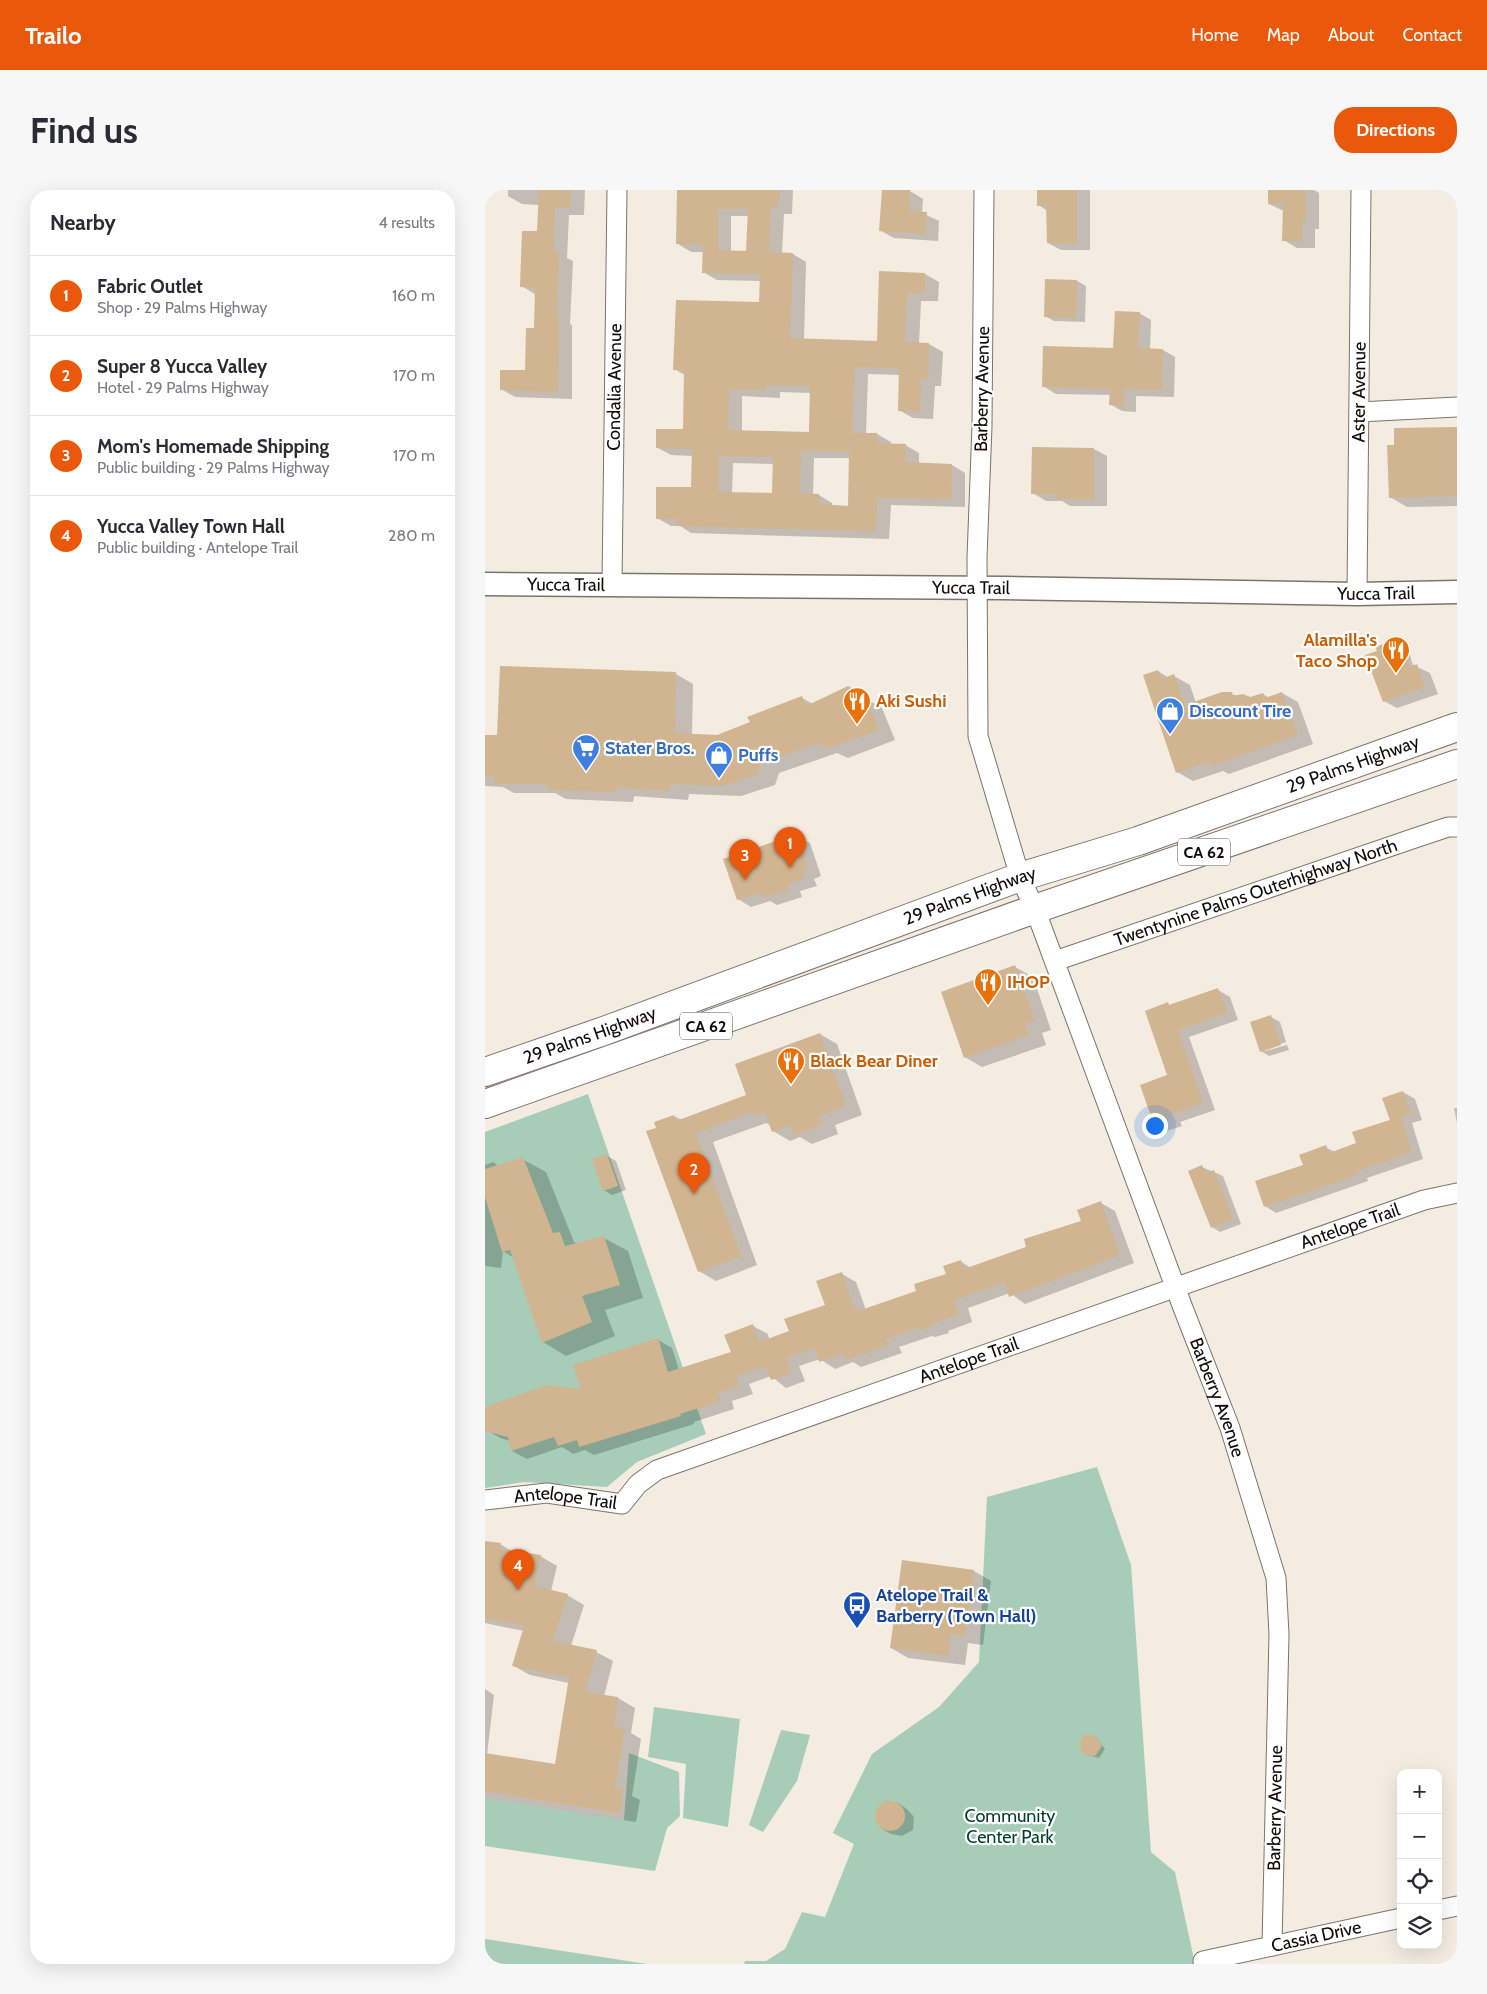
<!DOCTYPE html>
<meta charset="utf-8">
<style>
body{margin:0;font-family:Cabin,sans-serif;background:#f7f7f7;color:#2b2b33}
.controls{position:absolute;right:15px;bottom:15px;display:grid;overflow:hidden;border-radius:10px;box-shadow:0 5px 20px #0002}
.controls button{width:45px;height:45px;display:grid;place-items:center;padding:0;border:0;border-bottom:1px solid #e1e1e2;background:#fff;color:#2b2b33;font:25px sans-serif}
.you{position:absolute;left:669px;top:935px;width:18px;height:18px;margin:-12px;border:4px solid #fff;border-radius:50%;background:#1a73e8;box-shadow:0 0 0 8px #1a73e833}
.badge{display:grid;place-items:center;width:32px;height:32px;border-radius:50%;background:#ea580c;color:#fff;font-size:16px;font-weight:700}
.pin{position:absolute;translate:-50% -41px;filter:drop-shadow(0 1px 2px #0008)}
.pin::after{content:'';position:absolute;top:26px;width:18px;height:15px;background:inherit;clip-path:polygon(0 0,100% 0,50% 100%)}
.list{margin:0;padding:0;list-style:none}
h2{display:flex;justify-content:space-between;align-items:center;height:65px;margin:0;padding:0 20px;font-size:21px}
h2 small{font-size:16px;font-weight:400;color:#7c7c81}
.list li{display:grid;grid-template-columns:32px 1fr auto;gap:15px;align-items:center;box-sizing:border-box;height:80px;padding:0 20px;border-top:1px solid #e1e1e2}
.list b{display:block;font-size:19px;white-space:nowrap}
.list p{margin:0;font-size:16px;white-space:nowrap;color:#7c7c81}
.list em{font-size:16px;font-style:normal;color:#7c7c81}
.icon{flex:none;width:28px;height:28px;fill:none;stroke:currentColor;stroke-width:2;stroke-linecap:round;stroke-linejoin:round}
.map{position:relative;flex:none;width:972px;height:1774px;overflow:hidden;border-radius:20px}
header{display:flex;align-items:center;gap:30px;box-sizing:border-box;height:70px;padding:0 25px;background:#ea580c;color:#fff}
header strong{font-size:24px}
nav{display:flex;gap:28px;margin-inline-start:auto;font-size:18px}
.intro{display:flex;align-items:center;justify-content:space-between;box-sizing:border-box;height:120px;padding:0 30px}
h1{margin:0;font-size:35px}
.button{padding:12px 22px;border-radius:20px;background:#ea580c;color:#fff;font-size:18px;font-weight:700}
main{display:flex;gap:30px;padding:0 30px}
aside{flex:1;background:#fff;border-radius:20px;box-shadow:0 5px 20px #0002}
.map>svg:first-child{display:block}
</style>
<header>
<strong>Trailo</strong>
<nav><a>Home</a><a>Map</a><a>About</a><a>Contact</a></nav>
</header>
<div class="intro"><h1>Find us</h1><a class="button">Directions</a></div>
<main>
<aside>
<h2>Nearby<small>4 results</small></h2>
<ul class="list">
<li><span class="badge">1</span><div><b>Fabric Outlet</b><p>Shop · 29 Palms Highway</p></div><em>160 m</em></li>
<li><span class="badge">2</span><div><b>Super 8 Yucca Valley</b><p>Hotel · 29 Palms Highway</p></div><em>170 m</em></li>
<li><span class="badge">3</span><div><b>Mom's Homemade Shipping</b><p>Public building · 29 Palms Highway</p></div><em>170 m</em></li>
<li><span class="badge">4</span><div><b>Yucca Valley Town Hall</b><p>Public building · Antelope Trail</p></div><em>280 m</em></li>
</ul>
</aside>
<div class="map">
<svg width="972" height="1774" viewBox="0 0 972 1774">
<rect width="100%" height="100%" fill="#f4ebe1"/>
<path fill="#a7cdb9" d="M 103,904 L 221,1244 L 152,1272 L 122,1297 L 39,1292 L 0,1298 L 0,942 Z
M 612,1277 L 646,1375 L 666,1662 L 690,1682 L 710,1774 L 259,1774 L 260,1771 L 281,1771 L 300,1759 L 317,1722 L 340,1727 L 369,1654 L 348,1643 L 387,1564 L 454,1517 L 494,1472 L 502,1307 Z
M 169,1517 L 255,1529 L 243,1637 L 198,1628 L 201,1574 L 163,1567 Z
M 296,1540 L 325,1545 L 312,1591 L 278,1642 L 264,1635 Z
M 144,1563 L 194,1582 L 195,1626 L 182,1638 L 170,1681 L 0,1656 L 0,1608 L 139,1630 Z
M 0,1749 L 162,1774 L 0,1774 Z"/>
<path fill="#0003" fill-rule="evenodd" d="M 23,0 L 100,0 L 99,25 L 84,25 L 82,68 L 88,71 L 85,134 L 87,135 L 87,209 L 30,207 L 16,199 L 41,182 L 50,140 L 51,105 L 37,96 L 53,42 L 54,15 L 37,14 L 23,6 Z
M 193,0 L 308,0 L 307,24 L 299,24 L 297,64 L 308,64 L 321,72 L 319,150 L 393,152 L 395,83 L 440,84 L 454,92 L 453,111 L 436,111 L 434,154 L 444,154 L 458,162 L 456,196 L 450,196 L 448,229 L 428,228 L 414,220 L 415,185 L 383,184 L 381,244 L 392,244 L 406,252 L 406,254 L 420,255 L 434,263 L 434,274 L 467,275 L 480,283 L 480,317 L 406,315 L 404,349 L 206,343 L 195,336 L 186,336 L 172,328 L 208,298 L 208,266 L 186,265 L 173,258 L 199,240 L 200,185 L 189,179 L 275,113 L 276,91 L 232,90 L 218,82 L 219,62 L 206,62 L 193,54 ZM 246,26 L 264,26 L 262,62 L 246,62 ZM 295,202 L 326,203 L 325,243 L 257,242 L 257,206 L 295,208 ZM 329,268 L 365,268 L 364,317 L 347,316 L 347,313 L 334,305 L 328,305 ZM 248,273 L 289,274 L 288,304 L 247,303 Z
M 398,0 L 425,1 L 438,9 L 437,23 L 454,31 L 453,51 L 409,48 L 396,41 Z
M 553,0 L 605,0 L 605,60 L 576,60 L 563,53 L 563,21 L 553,15 Z
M 784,0 L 829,0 L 834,3 L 834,39 L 830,39 L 830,58 L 812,58 L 799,50 L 799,21 L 784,14 Z
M 561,90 L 592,91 L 601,96 L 600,132 L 569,131 L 560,126 Z
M 654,123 L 666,130 L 665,159 L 678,160 L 690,167 L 689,207 L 651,206 L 651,222 L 637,221 L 625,214 L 626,205 L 571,204 L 558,196 L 629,159 Z
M 972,238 L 972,316 L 922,317 L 905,307 Z
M 609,259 L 622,266 L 622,316 L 585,316 L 577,311 L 561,311 L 548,303 Z
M 910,451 L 923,459 L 928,475 L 945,483 L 953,504 L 912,518 L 899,511 L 893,462 Z
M 673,481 L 684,488 L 689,486 L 705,495 L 711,513 L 746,504 L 765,509 L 778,504 L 784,508 L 797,503 L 813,512 L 828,554 L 744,584 L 738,581 L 708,591 L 692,582 Z
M 191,484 L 208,494 L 207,545 L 233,546 L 266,533 L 317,508 L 328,514 L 363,498 L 397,518 L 410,550 L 363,568 L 352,563 L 294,583 L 290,595 L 256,606 L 204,604 L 203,610 L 149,606 L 148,612 L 81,609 L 70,603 L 29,603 L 18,597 L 0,596 L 0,547 L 13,547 Z
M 312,646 L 325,653 L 336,686 L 329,689 L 332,696 L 315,701 L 317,707 L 292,715 L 285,711 L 266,717 L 253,709 Z
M 530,777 L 548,787 L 566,840 L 557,843 L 561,855 L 497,877 L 480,867 Z
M 733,800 L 745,807 L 753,830 L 704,847 L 730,920 L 695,932 L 697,936 L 682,941 L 670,934 L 684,886 L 683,814 L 686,816 Z
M 786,827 L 795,832 L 801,852 L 780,859 L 780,861 L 802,855 L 804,860 L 784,866 L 776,861 Z
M 335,844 L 352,854 L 377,925 L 350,935 L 353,944 L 327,954 L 315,947 L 305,951 L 288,941 L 285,935 L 281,933 L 228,952 L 272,1075 L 231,1091 L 214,1081 L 173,938 L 189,926 L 197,930 L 263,906 Z
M 918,902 L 930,909 L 937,930 L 927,933 L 938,969 L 882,988 L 883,991 L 791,1023 L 780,1016 L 840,957 L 850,962 L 873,954 L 907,930 Z
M 969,918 L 972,918 L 972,933 Z
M 122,966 L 131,971 L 141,1000 L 127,1005 L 119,1000 Z
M 37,969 L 61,982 L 89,1052 L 92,1054 L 119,1048 L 143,1061 L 158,1108 L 120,1120 L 130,1146 L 81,1166 L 58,1152 L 29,1068 L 18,1061 L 16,1078 L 0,1076 L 0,975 L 8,972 L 14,976 Z
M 717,977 L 738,986 L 756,1034 L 735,1042 L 727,1037 Z
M 616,1013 L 630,1021 L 649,1073 L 540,1114 L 525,1103 L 483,1118 L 487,1132 L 463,1141 L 464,1143 L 450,1147 L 447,1146 L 414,1157 L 417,1163 L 376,1177 L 368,1172 L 350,1179 L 335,1169 L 314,1176 L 320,1191 L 301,1198 L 286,1186 L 264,1194 L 268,1204 L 247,1211 L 249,1219 L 209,1232 L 209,1234 L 109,1265 L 100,1260 L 88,1264 L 77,1257 L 42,1269 L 27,1261 L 25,1251 L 15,1248 L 0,1239 L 0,1218 L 97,1200 L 173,1150 L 187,1158 L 194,1180 L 247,1162 L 268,1136 L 283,1144 L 284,1149 L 305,1142 L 341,1116 L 357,1084 L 371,1092 L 381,1120 L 433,1102 L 462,1085 L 475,1071 L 486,1078 L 543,1058 L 597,1031 Z
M 0,1352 L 15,1354 L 30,1363 L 55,1366 L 72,1376 L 66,1401 L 82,1405 L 99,1415 L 86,1456 L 111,1462 L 128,1471 L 119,1506 L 133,1508 L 150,1518 L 146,1543 L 156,1549 L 147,1606 L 155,1610 L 151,1632 L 0,1608 L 0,1499 L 9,1505 L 2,1565 L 71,1576 L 84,1493 L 45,1485 L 29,1476 L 39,1441 L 0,1433 Z
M 418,1372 L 489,1381 L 506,1391 L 498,1455 L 483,1453 L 480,1475 L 423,1468 L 406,1458 Z
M 611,1547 L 620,1559 L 614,1568 L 599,1564 Z
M 402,1611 L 413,1613 L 422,1619 L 429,1627 L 428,1640 L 417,1646 L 406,1644 L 397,1639 L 392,1631 L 393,1619 Z"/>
<path fill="#d1b490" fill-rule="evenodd" d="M 54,0 L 86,0 L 85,18 L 70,17 L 69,61 L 74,62 L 72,126 L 74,126 L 73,202 L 15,200 L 15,180 L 40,180 L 41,138 L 49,138 L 50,98 L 35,97 L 37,41 L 52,41 Z
M 192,0 L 295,0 L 294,17 L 286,17 L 284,62 L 308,63 L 305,148 L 392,151 L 394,81 L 440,83 L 440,104 L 422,103 L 420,152 L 444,153 L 443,189 L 436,189 L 435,222 L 413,221 L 414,178 L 370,177 L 367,243 L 392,243 L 392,253 L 421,254 L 420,272 L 467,274 L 466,309 L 392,308 L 391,341 L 192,336 L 191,329 L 171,329 L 171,297 L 206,297 L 207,259 L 171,258 L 171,239 L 198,239 L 199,180 L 188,180 L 191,110 L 274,112 L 275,84 L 217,83 L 218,54 L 191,54 ZM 233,19 L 263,19 L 261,61 L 233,60 ZM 281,195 L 325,196 L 324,242 L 243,240 L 244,199 L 281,200 ZM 316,261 L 364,261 L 363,316 L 334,314 L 334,304 L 315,303 ZM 234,266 L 288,267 L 287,303 L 234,302 Z
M 397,0 L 425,0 L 424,21 L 442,22 L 440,44 L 394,41 Z
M 552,0 L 592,0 L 592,53 L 562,53 L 561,15 L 552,16 Z
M 783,0 L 821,0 L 821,32 L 817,32 L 817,51 L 797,51 L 798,14 L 783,14 Z
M 560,89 L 592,90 L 591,128 L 559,127 Z
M 630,121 L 655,122 L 653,158 L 678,159 L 677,200 L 639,199 L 639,216 L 624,215 L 625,199 L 557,197 L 558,156 L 628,158 Z
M 972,237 L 972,306 L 904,308 L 902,255 L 909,255 L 909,238 Z
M 547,257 L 609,258 L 609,309 L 570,309 L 570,304 L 546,304 Z
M 910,450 L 917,471 L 922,470 L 924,477 L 932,474 L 940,497 L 898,512 L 880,465 L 892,461 L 890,457 Z
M 15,476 L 191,482 L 190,543 L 232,545 L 265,532 L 262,527 L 317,506 L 321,516 L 363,496 L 380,506 L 394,540 L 344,558 L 333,553 L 276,573 L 272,585 L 238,596 L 186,594 L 185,601 L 132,597 L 131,602 L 62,600 L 62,594 L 10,594 L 10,587 L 0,587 L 0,545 L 12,545 Z
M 673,480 L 677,489 L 689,484 L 700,515 L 737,502 L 747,502 L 748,506 L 758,504 L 765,507 L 778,503 L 780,508 L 797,502 L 813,545 L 727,576 L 725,571 L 691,583 L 658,485 Z
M 312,644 L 323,679 L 317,681 L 319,689 L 303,694 L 304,700 L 278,708 L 276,702 L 252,710 L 238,669 Z
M 530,775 L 550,830 L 540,834 L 544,845 L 479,868 L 456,802 Z
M 733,798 L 742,823 L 693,840 L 718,913 L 684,925 L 685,929 L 669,935 L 655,895 L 682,885 L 660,821 L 683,812 L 684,815 Z
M 786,825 L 796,855 L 775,862 L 765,832 Z
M 335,843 L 361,916 L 334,926 L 337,934 L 309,945 L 305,935 L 287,942 L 280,923 L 269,927 L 267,922 L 211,943 L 256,1066 L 213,1082 L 161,941 L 171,938 L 169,932 L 189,925 L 191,931 L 261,905 L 250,874 Z
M 918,901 L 926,923 L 916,927 L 927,962 L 871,981 L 872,985 L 779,1017 L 770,991 L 818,975 L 814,965 L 841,955 L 844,963 L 871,953 L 867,942 L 905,930 L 897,908 Z
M 122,964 L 133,996 L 118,1001 L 107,969 Z
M 38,967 L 68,1043 L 75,1042 L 80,1056 L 119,1046 L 135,1095 L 97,1106 L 107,1132 L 57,1153 L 25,1060 L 17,1062 L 0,1007 L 0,979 Z
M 717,975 L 721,984 L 729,980 L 748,1029 L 726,1038 L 703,981 Z
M 616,1011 L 635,1065 L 524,1107 L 520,1092 L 469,1110 L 474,1124 L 449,1133 L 450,1135 L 435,1140 L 433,1138 L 401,1149 L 403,1155 L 361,1170 L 359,1163 L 334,1172 L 330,1158 L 301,1168 L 306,1183 L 286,1190 L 280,1176 L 251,1186 L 254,1196 L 233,1203 L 236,1211 L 195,1224 L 196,1226 L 94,1257 L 92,1250 L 73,1256 L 69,1247 L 26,1261 L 23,1247 L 0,1241 L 0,1217 L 61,1195 L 96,1199 L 88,1175 L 173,1148 L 183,1182 L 246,1162 L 239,1145 L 268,1134 L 274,1152 L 304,1141 L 299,1129 L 340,1115 L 331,1091 L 357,1082 L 369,1118 L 372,1117 L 373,1121 L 431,1101 L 429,1094 L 461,1084 L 458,1076 L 476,1070 L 479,1079 L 541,1057 L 539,1049 L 596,1031 L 592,1020 Z
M 0,1351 L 16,1353 L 14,1359 L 56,1365 L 49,1396 L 83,1404 L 68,1451 L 112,1460 L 100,1502 L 133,1507 L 129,1536 L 140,1538 L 130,1598 L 138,1599 L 135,1623 L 0,1601 L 0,1563 L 70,1574 L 84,1487 L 27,1476 L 39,1436 L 0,1428 Z
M 417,1370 L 489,1380 L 480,1446 L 466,1443 L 463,1466 L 405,1458 Z
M 599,1544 L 611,1546 L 617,1556 L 610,1566 L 599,1565 L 594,1555 Z
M390 1626a15 15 0 1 1 30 0a15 15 0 1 1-30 0Z"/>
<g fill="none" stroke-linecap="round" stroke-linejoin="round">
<g stroke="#7c746c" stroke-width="21">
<g id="minor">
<path id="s1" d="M 499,0 L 497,236 L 492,367 L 493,546 L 535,687 L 550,719 L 698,1118 L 745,1238 L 791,1388 L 794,1444 L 787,1756"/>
<path d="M 874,222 L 972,217"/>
<path id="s2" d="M 127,395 L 132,0"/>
<path id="s3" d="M 872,404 L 876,0"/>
<path id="s4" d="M 570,771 L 930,648 L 963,637 L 972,637"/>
<path id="s5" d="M 0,1310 L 62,1303 L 137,1314 L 153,1294 L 172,1280 L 939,1010 L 972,1003"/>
<path d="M 953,1720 L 972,1716"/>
<path id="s6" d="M 718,1771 L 916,1728"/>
</g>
</g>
<g stroke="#7c746c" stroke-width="25">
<g id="tertiary">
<path id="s7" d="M 0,394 L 519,398 L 872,404 L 972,402"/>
</g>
</g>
<g stroke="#7c746c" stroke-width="30">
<g id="primary">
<path id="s8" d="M 0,882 L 116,842 L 535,687 L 653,651 L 972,537"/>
<path d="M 0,914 L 550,719 L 972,574"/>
</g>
</g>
<use href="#minor" stroke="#fff" stroke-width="19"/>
<use href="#tertiary" stroke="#fff" stroke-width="22"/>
<use href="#primary" stroke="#fff" stroke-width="28"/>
</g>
<defs>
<g id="restaurant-pin" transform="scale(1.4375)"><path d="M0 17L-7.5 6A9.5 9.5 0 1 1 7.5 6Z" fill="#e8710a" stroke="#fff"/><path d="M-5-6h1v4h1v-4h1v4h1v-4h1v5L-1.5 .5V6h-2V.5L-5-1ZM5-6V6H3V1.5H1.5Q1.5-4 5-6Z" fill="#fff"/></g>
<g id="shop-pin" transform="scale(1.4375)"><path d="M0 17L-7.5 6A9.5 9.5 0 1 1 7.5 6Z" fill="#3f7fe0" stroke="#fff"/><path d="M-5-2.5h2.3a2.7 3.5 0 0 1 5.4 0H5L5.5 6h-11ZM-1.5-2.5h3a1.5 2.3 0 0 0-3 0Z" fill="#fff"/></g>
<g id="supermarket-pin" transform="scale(1.4375)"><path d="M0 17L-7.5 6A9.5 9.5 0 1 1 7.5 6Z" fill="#3f7fe0" stroke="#fff"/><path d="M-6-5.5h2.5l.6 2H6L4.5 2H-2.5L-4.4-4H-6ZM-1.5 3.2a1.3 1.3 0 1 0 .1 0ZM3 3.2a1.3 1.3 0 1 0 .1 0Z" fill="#fff"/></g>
<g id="bus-pin" transform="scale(1.4375)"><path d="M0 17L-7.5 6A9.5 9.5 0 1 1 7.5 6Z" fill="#1a4fb4" stroke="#fff"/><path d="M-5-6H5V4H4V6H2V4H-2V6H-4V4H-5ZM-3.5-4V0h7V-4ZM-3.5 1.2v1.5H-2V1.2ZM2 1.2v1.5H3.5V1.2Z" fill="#fff"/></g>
</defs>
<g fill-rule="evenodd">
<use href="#restaurant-pin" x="911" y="460"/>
<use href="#restaurant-pin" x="372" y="511"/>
<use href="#shop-pin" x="685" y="521"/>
<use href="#supermarket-pin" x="101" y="558"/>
<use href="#shop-pin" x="234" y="565"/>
<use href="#restaurant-pin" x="503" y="792"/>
<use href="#restaurant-pin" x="306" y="871"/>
<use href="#bus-pin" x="372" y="1415"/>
</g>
<g text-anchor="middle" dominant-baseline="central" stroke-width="4.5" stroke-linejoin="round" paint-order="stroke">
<g fill="#fff" stroke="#575553" stroke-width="1">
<rect x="693" y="648.5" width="52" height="27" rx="4"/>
<rect x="195" y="822.5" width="52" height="27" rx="4"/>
</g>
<g font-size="16" font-weight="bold" fill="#0f0c09">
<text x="719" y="662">CA 62</text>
<text x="221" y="836">CA 62</text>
</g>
<g font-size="18" fill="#0f0c09" stroke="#fff">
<text stroke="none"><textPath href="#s2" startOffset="198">Condalia Avenue</textPath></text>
<text transform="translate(497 199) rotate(-89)">Barberry Avenue</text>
<text stroke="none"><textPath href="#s3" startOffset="202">Aster Avenue</textPath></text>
<text stroke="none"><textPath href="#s7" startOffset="81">Yucca Trail</textPath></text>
<text stroke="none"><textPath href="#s7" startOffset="486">Yucca Trail</textPath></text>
<text stroke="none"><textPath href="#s7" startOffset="891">Yucca Trail</textPath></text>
<text stroke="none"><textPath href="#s8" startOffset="921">29 Palms Highway</textPath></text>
<text stroke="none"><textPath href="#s4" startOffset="212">Twentynine Palms Outerhighway North</textPath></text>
<text stroke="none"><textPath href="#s8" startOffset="516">29 Palms Highway</textPath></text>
<text stroke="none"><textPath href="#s8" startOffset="111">29 Palms Highway</textPath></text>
<text stroke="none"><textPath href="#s5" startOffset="922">Antelope Trail</textPath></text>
<text stroke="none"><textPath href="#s5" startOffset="518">Antelope Trail</textPath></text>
<text stroke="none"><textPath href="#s1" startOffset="1250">Barberry Avenue</textPath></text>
<text stroke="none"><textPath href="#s5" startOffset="81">Antelope Trail</textPath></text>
<text transform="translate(790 1618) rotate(-89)">Barberry Avenue</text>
<text stroke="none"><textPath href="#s6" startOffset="116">Cassia Drive</textPath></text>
</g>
<g font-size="18" font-weight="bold" fill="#c56008" stroke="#fff" text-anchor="start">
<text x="892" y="450" text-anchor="end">Alamilla's<tspan x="892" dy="21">Taco Shop</tspan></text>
<text x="391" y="511">Aki Sushi</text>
<text x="522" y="792">IHOP</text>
<text x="325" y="871">Black Bear Diner</text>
</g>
<g font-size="18" font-weight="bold" fill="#366cbe" stroke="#fff" text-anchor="start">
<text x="704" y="521">Discount Tire</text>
<text x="120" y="558">Stater Bros.</text>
<text x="253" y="565">Puffs</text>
</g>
<g font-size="18" font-weight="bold" fill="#164399" stroke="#fff" text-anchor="start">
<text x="391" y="1405">Atelope Trail &amp;<tspan x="391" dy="21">Barberry (Town Hall)</tspan></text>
</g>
<g font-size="18" fill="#003d27" stroke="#fff">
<text x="525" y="1626">Community<tspan x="525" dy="21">Center Park</tspan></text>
</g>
</g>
</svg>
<div class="controls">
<button>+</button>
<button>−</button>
<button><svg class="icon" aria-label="locate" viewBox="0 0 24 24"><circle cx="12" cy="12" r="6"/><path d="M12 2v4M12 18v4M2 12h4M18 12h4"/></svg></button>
<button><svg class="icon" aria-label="layers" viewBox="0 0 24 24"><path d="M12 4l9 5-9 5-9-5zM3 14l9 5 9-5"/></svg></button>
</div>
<div class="you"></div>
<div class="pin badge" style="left:305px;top:678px">1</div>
<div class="pin badge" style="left:209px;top:1004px">2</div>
<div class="pin badge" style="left:260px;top:690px">3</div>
<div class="pin badge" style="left:33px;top:1400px">4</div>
</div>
</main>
